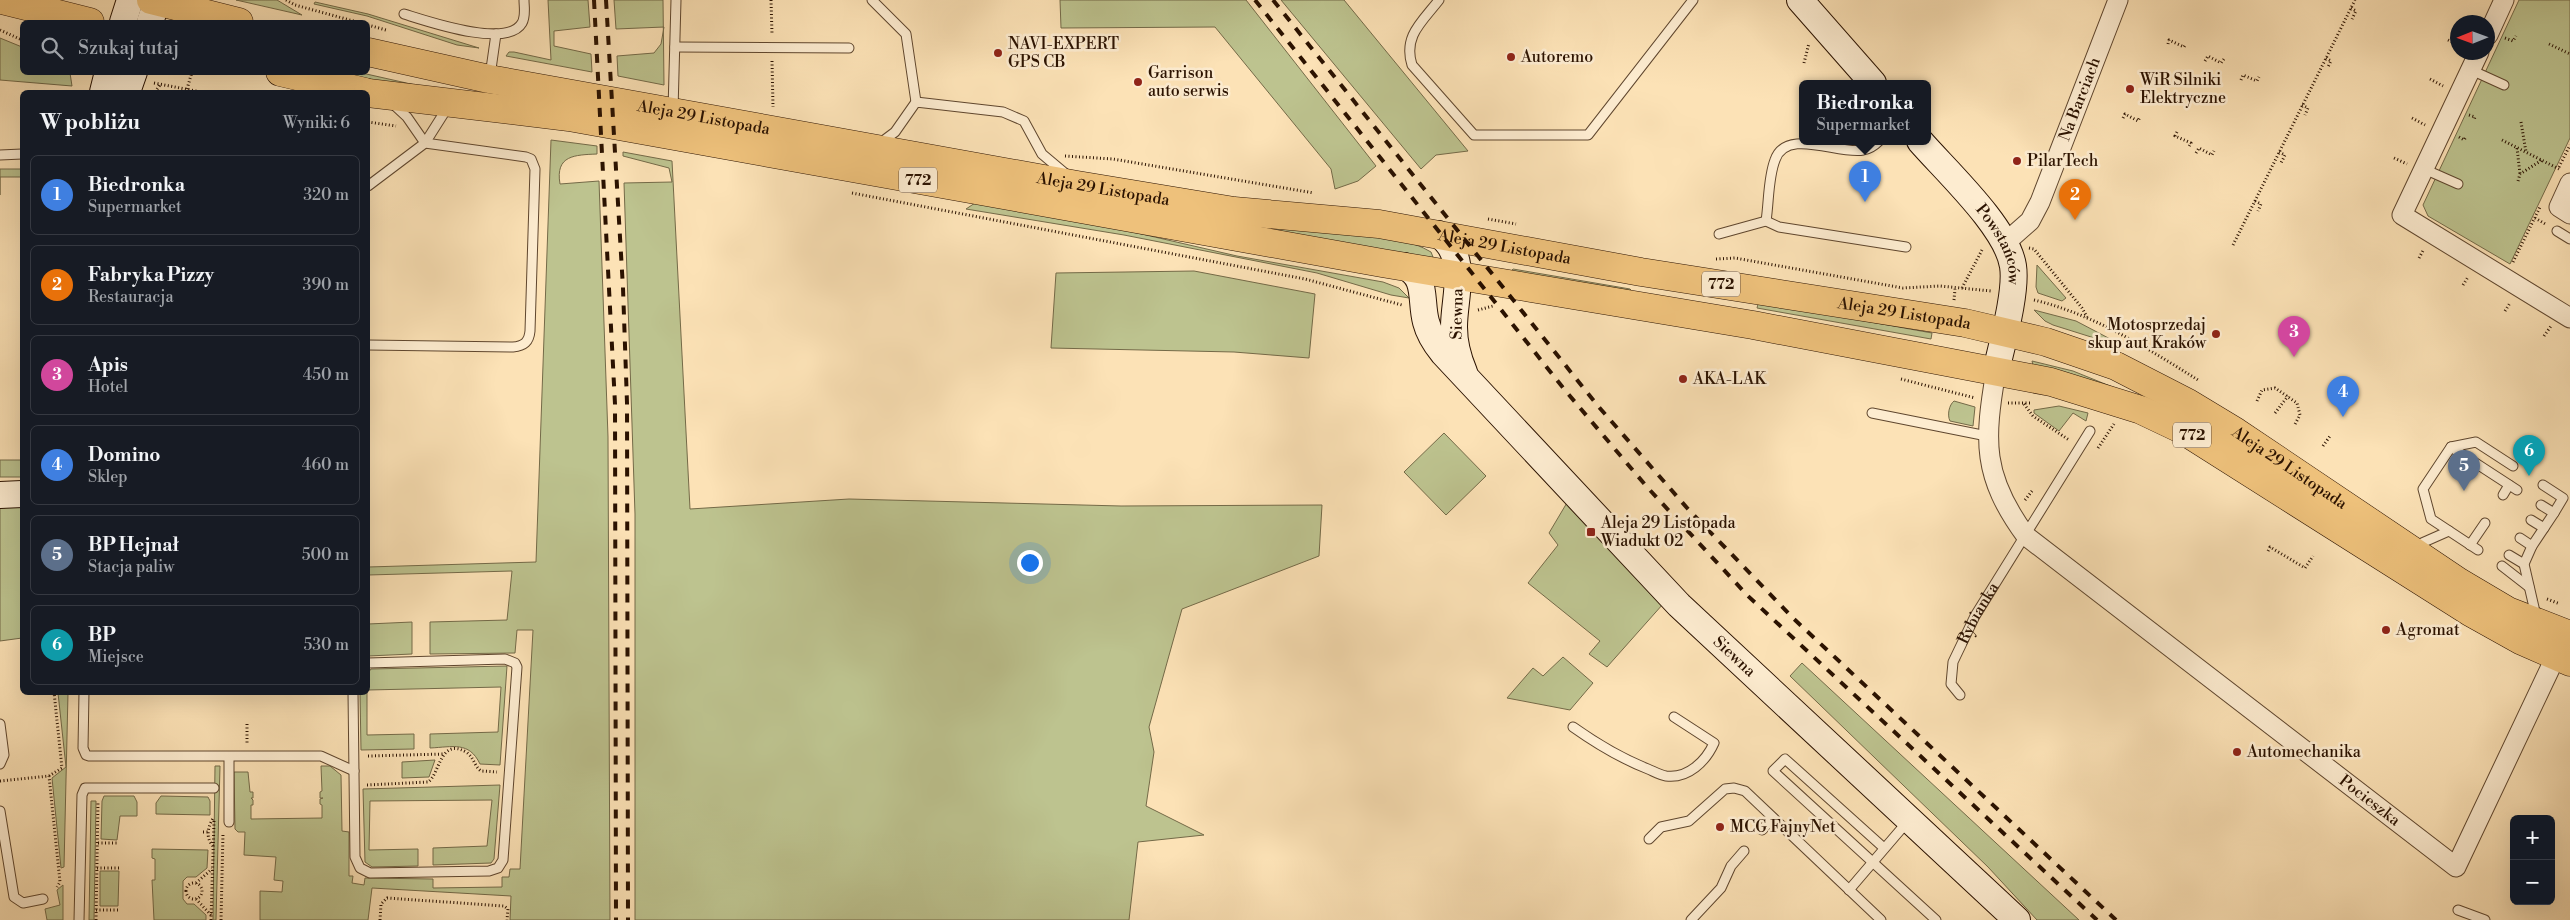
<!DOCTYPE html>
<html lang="pl">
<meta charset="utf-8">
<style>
body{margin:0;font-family:"Libre Bodoni",serif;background:#242831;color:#f1f3f6}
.controls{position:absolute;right:15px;bottom:15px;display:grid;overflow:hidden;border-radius:8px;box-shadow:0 5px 20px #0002}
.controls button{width:45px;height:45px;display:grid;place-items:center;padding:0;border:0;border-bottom:1px solid #363941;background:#171b24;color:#f1f3f6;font:25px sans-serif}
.compass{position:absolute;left:2450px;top:15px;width:45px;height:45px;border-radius:50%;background:#171b24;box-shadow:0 5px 20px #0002;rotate:269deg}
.you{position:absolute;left:1029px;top:562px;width:18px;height:18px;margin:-12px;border:4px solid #fff;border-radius:50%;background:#1a73e8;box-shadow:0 0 0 8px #1a73e833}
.badge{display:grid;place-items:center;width:32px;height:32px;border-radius:50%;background:#c59692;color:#fff;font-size:16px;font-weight:700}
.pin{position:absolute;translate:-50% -41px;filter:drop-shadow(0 1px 2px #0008)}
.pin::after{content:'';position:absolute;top:26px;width:18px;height:15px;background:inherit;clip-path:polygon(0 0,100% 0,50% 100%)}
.popup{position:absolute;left:1799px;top:80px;width:132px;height:65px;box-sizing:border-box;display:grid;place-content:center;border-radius:8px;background:#171b24;filter:drop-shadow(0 1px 4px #0005);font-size:16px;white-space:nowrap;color:#9ea1a6}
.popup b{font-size:19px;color:#f1f3f6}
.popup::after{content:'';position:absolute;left:50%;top:100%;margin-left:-10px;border:10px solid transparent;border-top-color:#171b24}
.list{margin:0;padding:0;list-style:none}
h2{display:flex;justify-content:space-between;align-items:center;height:65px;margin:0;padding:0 20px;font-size:21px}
h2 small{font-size:16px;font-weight:400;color:#9ea1a6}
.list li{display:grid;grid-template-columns:32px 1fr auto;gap:15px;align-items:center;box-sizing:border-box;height:80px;margin:0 10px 10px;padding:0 10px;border:1px solid #363941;border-radius:8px}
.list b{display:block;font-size:19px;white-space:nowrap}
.list p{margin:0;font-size:16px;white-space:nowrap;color:#9ea1a6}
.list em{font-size:16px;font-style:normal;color:#9ea1a6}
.icon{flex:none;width:28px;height:28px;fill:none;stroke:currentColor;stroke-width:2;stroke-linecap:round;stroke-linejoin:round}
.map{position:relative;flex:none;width:2570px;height:920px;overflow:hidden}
.search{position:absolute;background:#171b24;box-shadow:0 5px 20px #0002;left:20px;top:20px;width:350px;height:55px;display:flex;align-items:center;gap:12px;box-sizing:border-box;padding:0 18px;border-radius:8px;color:#9ea1a6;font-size:19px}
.panel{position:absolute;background:#171b24;box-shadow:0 5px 20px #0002;left:20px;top:90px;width:350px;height:605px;border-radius:8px}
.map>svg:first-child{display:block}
</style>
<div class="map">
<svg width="2570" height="920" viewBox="0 0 2570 920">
<rect width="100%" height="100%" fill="#fce2b6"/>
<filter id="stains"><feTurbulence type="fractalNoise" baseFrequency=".004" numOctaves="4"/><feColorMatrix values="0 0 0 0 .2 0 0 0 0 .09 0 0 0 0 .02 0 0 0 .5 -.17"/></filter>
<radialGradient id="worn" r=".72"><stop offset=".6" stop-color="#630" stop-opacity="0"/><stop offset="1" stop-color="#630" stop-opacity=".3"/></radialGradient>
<path fill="#bdc38f" stroke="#746a48" d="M 236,0 L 277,0 L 302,15 Z
M 548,0 L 588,0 L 590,27 L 554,31 L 554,46 L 591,54 L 592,72 L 506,56 L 509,52 L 514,52 L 551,60 Z
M 614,0 L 663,0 L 664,85 L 618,76 L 617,56 L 654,53 L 661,44 L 664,27 L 616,29 Z
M 1060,0 L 1246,0 L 1376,166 L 1358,181 L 1335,189 L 1331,169 L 1215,27 L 1061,28 Z
M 1281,0 L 1344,0 L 1468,151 L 1436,155 L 1421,169 Z
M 2519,0 L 2570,0 L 2570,138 L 2510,264 L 2428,216 L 2423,205 Z
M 315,2 L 368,14 L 479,48 L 457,45 L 367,16 L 314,4 Z
M 0,38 L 22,47 L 22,72 L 70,73 L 72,86 L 0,80 Z
M 321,73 L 362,73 L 433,89 Z
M 551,140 L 597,146 L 597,154 C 575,155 555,155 560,184 L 599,181 L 608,437 L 610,920 L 510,920 L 511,896 L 372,888 L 368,920 L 260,920 L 260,891 L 282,892 L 283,881 L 274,880 L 276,857 L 244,855 L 245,832 L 238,832 L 235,829 L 234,772 L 248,772 L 250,792 L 253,792 L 253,798 L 251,798 L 253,800 L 253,805 L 251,805 L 251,819 L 322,818 L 322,805 L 320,804 L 320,799 L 323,798 L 320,798 L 320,792 L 322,791 L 321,766 L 330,766 L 341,775 L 342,831 L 349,832 L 349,876 L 353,876 L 352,883 L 364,885 L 365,878 L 433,879 L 433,888 L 502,887 L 502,877 L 509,877 L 510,869 L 520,869 L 533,630 L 517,630 L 515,653 L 430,654 L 430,622 L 507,620 L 512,571 L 368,575 L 368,567 L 536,562 Z
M 623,152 L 672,161 L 690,509 L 849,499 L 1121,506 L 1322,505 L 1319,556 L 1182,609 L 1149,727 L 1154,752 L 1146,806 L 1204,835 L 1138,842 L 1129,920 L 635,920 L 635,514 L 624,183 L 672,182 L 669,168 L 623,156 Z
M 0,169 L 22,169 L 22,177 L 0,177 L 0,195 Z
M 975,203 L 1094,223 L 1237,256 L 1383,282 L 1399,288 L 1409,298 L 1391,295 L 1317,273 L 1124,235 L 966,209 Z
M 1248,225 C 1296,228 1392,228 1431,252 L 1433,257 L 1429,259 Z
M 2037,265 L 2066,298 L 2062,301 L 2038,293 L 2036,287 Z
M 1513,269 L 1630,289 L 1632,291 L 1511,271 Z
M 1194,271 L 1315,294 L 1309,358 L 1234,352 L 1051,348 L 1056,273 Z
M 1758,304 L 1804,310 L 1932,333 L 1931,339 L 1757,308 Z
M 2034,310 L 2076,321 L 2116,342 L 2107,342 L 2053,325 L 2045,321 Z
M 2032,361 L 2073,371 L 2115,388 L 2033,365 Z
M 1954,401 L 1975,407 L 1973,426 L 1950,421 C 1947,415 1949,405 1954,401 Z
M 2059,406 L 2088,413 L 2086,421 L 2073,413 L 2059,431 L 2034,413 L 2034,410 Z
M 1444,433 L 1486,476 L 1446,515 L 1404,472 Z
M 0,460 L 22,460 L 22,477 L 0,477 Z
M 1568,501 L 1663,604 L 1607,667 L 1589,654 L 1600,641 L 1528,583 L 1558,545 L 1549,533 Z
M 22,506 L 22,638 L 0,641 L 0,508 Z
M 412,622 L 412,654 L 368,656 L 368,624 Z
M 1563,657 L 1593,683 L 1570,710 L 1507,698 L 1533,668 L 1543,676 Z
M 1802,663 L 2079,920 L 2037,920 L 1988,867 L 1790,676 Z
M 507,666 L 500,765 L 480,764 C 469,741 453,747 430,748 L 430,734 L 498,732 L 501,687 L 368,690 L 368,673 L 371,669 Z
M 58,693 L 68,693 L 64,867 L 61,868 L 52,778 L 66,767 Z
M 360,693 L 367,693 L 367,735 L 414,734 L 414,749 L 361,750 Z
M 435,760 L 429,777 L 402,778 L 402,762 Z
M 215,766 L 220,766 L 216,920 L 213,920 Z
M 500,785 L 494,859 L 491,863 L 433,865 L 433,848 L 487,846 L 492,800 L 370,801 L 369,850 L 418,849 L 418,866 L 372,867 L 365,862 L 363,789 Z
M 104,796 L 134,796 L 137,802 L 137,816 L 120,816 L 117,840 L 101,839 L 102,801 Z
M 161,796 L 208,797 L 210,801 L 210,815 L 156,814 L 156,803 Z
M 91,801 L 96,801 L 94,920 L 89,920 Z
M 152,849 L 208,850 L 207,868 L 196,877 L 187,877 L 183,881 L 183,899 L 187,904 L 194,904 L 206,915 L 206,920 L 154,920 L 152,880 L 155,880 L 155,859 L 152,858 Z
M 100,871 L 119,871 L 118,906 L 100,906 Z
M 63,885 L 63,920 L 47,920 L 45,909 L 60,905 L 57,890 Z"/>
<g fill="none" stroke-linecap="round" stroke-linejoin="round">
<g stroke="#5f462e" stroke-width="11">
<g id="lane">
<path d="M 872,0 L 906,34 L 916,102"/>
<path d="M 1439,0 C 1422,22 1403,36 1412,65 L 1474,135 L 1588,135 L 1693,0"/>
<path d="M 404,14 C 427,21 507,49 522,23 C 526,16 524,7 524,0"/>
<path d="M 675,47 L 849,48"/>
<path d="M 2471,70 L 2504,85"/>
<path d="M 490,76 L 496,34"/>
<path d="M 393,104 L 407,117 L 425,143 L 444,113 L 449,109"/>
<path d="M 673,110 L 676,0"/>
<path d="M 1879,141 C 1875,145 1869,149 1863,150 C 1839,155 1786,127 1775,160 C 1768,178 1769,202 1766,221 L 1779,227 L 1906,247"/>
<path d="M 879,144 L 895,132 L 916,102 L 1003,112 L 1024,121 L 1042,154 L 1067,175"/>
<path d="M 0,155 L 22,154"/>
<path d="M 2424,169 L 2458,184"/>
<path d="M 368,186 L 425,143 L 526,157 L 531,159 L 535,169 L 530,331 C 529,342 524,346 513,347 L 368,345"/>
<path d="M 2557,231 L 2570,239"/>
<path d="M 1719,234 L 1766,221"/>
<path d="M 1872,413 L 1987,436"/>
<path d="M 2451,447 L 2476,442 L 2513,466"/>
<path d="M 2543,485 L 2563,498 L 2554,513"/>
<path d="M 2503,495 L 2509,485"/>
<path d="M 2531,520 L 2544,528"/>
<path d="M 2520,538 L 2532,546"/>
<path d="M 2470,545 L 2485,523"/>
<path d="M 2415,546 L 2449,531"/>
<path d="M 2478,550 L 2431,519 L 2423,489 L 2451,447 L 2517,490"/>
<path d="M 2509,555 L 2524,564"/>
<path d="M 2502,566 L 2529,587"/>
<path d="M 2536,616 L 2524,564 L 2532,546 L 2554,513 L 2541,505"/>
<path d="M 84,692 L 83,748 L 86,755 L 89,756 L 321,756 L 354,771"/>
<path d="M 353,692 L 355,857 L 360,868 L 370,873 L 489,871 L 498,868 L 503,860 L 517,667 L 515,663 L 505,659 L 368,663"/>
<path id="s1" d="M 1960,695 L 1951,684 L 1953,662 L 1975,616 L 2090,431"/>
<path d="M 0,724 L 4,755 L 0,764"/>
<path d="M 1573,727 C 1597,744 1620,758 1648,769 C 1653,771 1660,775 1666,776 C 1688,779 1706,761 1714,743 L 1674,717"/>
<path d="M 229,757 L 229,822"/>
<path d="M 0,811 L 14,897 L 23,903 L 43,899"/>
<path d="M 1762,830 L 1773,818"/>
<path d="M 1649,839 L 1661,827 L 1689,821 L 1725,789 L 1734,788 L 1745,791 L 1881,920"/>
<path d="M 1884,848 L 1785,759 L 1773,771 L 1936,920"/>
<path d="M 1849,890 L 1908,821"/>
<path d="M 2458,910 L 2485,920"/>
<path d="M 79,920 L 82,795 L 85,788 L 214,788"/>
<path d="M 1691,920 L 1721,888 L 1731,866 L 1744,851"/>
</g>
</g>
<g stroke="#5f462e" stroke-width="21">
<g id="street">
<path d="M 2488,35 L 2504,0"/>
<path d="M 2479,52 L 2402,215 L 2570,318"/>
<path d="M 2570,183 L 2559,207 L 2570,214"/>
<path id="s2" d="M 2005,243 L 2030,221 L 2040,202 L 2118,0"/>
<path id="s3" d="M 1996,371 C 1984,441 1982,476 2026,536 L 2456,867 L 2556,656"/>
</g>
</g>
<g stroke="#2b1200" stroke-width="28">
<g id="secondary">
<path d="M 1800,0 L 1873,83"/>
<path d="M 123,22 L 130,0"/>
<path d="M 150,22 L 157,2"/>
<path d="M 103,92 L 108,72"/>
<path d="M 127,92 L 134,72"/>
<path id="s4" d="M 1920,141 C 1946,171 2007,227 2013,266 C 2017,292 2002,344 1996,371"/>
<path d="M 1438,234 C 1470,256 1454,295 1454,327 C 1454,342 1458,358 1464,372"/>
<path id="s5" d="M 1404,266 C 1428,277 1420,300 1426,322 C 1429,334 1435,343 1443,353 L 1679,605 L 2017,920"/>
<path d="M 0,495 L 22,494"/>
</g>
</g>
<g stroke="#2b1200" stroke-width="29">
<g id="primary">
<path d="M 2,0 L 90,22"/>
<path d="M 151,0 L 239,22"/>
<path id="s6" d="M 368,52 L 489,79 L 1077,185 L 1234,211 L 1379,224 L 1641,272 L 1965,323 L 2046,342 L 2116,366 L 2188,403 L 2236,432 L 2459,582 L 2508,611 L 2570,635"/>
<path d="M 280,72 L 365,92"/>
<path d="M 368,93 L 569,117 L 1382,263 L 1753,325 L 2051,382 L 2141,410 L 2181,429 L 2470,612 L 2522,641 L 2570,662"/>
</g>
</g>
<path stroke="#2b1200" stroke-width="3" stroke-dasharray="1 2.5" stroke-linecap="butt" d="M 286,0 L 295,5 L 357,22
M 771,0 L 772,34
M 2351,8 L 2356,11 L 2352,19
M 368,25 L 386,30
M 0,30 L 22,40
M 2505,38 L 2513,41 L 2516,36
M 2448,40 L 2458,45
M 2168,44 L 2169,40 L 2184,47 L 2186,44
M 2549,44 L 2570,54
M 2326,58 L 2331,61 L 2328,67
M 772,61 L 773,107
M 2205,61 L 2208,56 L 2221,63 L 2224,59
M 1804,63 L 1809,43
M 2430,79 L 2443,86
M 2241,80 L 2243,75 L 2257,81 L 2259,77
M 154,83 L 201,92
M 187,89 L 192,72
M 155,92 L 160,85
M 2302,105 L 2308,108 L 2305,115
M 2469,115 L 2475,117 L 2474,120
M 2123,118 L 2125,114 L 2138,121 L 2140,117
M 2412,118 L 2425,125
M 368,122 L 396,126
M 2521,122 L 2526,152
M 2177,132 L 2175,136 L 2191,143 L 2188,148
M 2459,137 L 2464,140 L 2466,137
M 2502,140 L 2559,169
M 2517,148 L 2520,174
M 2279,152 L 2285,155 L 2281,163
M 2196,153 L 2199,148 L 2212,155 L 2214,151
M 1065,156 L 1113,159 L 1314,193
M 2394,158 L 2407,164
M 2559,167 L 2570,145
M 2518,181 L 2520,174 L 2542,160
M 852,193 L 1305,279 L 1402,305
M 2255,201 L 2261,204 L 2258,211
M 2535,218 L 2547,225
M 1488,219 L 1516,224
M 2233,245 L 2355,0
M 2029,248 L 2034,249 L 2082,308 L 2087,317
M 2419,258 L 2424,249
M 1716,259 L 1735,258 L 1903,288 L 1940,286 L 1991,291
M 2513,262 L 2540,207
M 2463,285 L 2468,277
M 1962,288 L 1982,250
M 1954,300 L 1955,289
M 2034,300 C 2093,314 2147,348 2198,380
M 1478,310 L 1493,306
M 2505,311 L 2510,303
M 2544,336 L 2551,326
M 1901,379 L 1975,398
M 2257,401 L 2262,390 L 2275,388 L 2297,403 L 2300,415 L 2294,426
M 2008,403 L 2032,403
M 2024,404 L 2033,416 L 2069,440
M 2275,413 L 2288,396
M 2323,446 L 2330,436
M 2098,448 L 2114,424
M 2025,500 L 2032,491
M 2268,551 L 2270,547 L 2305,568 L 2313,556
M 2547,599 L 2560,604
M 247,724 L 247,744
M 368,756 L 444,754
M 49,776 L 62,768 L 54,692
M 0,781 L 49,776 L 60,882 L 57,887
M 367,785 L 428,782 C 440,774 440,737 466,752 C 474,757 474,766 481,771 L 497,772
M 203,832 L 209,832
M 98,843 L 118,843
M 213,846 C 205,837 208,826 214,817
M 97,868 L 119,868
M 196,883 L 212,869
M186 891a8 8 0 1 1 16 0a8 8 0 1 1-16 0Z
M 196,899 L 211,915
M 96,910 L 118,910
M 96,920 L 98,801
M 211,920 L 214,821
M 221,920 L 223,833
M 380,920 L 381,904 L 387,898 L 504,906 L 508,909 L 507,920"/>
<use href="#lane" stroke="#fdecd0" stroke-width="9"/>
<use href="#street" stroke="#fdecd0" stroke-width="19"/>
<use href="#secondary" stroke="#fdecd0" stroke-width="26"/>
<use href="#primary" stroke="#eec17b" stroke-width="28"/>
<path stroke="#2b1200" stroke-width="4" stroke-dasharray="9 9" stroke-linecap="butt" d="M 594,0 L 615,404 L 616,920
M 606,0 L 623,288 L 627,403 L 628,920
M 1255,0 L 1564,389 L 1647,487 L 1748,596 L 2097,920
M 1273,0 L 1598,406 L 1688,509 L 1794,619 L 2116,920"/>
</g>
<g fill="#8f2418" stroke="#fdecd0" stroke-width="2">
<circle cx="998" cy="53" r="5"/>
<circle cx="1511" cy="57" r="5"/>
<circle cx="1138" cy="82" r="5"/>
<circle cx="2130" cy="89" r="5"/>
<circle cx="2017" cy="161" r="5"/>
<circle cx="2216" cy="334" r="5"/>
<circle cx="1683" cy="379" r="5"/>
<rect x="1586" y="527" width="10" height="10" rx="2.5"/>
<circle cx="2386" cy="630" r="5"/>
<circle cx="2237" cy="752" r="5"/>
<circle cx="1720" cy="827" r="5"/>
</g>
<g text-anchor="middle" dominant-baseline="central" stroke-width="5" stroke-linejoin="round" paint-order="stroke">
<g fill="#fdecd0" stroke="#6a533e" stroke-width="1">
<rect x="899" y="167.5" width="38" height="25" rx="4"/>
<rect x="1702" y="271.5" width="38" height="25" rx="4"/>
<rect x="2173" y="422.5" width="38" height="25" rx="4"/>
</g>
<g font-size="15" font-weight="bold" fill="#2b1200">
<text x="918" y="180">772</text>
<text x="1721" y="284">772</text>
<text x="2192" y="435">772</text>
</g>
<g font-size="16" fill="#2b1200" stroke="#fdecd0" text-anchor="start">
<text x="1008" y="44">NAVI-EXPERT<tspan x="1008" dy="18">GPS CB</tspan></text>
<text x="1521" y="57">Autoremo</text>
<text x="1148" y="73">Garrison<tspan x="1148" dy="18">auto serwis</tspan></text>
<text x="2140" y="80">WiR Silniki<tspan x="2140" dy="18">Elektryczne</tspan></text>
<text x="2027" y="161">PilarTech</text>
<text x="2206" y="325" text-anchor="end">Motosprzedaj<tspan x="2206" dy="18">skup aut Kraków</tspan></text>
<text x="1693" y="379">AKA-LAK</text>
<text x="1601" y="523">Aleja 29 Listopada<tspan x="1601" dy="18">Wiadukt 02</tspan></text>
<text x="2396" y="630">Agromat</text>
<text x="2247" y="752">Automechanika</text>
<text x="1730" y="827">MCG FajnyNet</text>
</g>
<g font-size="16" fill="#2b1200" stroke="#fdecd0">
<text stroke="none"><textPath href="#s2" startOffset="165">Na Barciach</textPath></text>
<text stroke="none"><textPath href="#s6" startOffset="342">Aleja 29 Listopada</textPath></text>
<text stroke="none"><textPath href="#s6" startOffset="748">Aleja 29 Listopada</textPath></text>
<text stroke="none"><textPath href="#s6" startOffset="1154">Aleja 29 Listopada</textPath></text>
<text stroke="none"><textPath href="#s4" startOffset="132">Powstańców</textPath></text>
<text transform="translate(1457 314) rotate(-89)">Siewna</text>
<text stroke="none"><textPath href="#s6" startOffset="1559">Aleja 29 Listopada</textPath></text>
<text stroke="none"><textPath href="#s6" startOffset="1979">Aleja 29 Listopada</textPath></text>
<text stroke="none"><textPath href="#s1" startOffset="91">Rybianka</textPath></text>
<text stroke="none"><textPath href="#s5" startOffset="520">Siewna</textPath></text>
<text stroke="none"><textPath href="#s3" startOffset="608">Pocieszka</textPath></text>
</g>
</g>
<rect width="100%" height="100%" filter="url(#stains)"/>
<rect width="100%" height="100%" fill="url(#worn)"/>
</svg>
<div class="controls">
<button>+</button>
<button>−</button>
</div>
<svg class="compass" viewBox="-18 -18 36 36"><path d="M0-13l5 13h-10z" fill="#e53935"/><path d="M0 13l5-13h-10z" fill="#9ea1a6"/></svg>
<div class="you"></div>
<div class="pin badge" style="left:1865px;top:202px;background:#3f7fe0">1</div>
<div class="popup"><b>Biedronka</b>Supermarket</div>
<div class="pin badge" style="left:2075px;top:220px;background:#e8710a">2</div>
<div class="pin badge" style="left:2294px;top:357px;background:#d1479c">3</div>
<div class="pin badge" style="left:2343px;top:417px;background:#3f7fe0">4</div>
<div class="pin badge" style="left:2464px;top:491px;background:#5c6f8a">5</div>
<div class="pin badge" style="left:2529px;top:476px;background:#0f9aa8">6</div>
<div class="search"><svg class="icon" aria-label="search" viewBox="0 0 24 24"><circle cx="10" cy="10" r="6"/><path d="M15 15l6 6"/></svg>Szukaj tutaj</div>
<section class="panel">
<h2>W pobliżu<small>Wyniki: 6</small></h2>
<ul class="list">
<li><span class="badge" style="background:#3f7fe0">1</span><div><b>Biedronka</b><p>Supermarket</p></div><em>320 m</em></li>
<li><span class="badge" style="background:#e8710a">2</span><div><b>Fabryka Pizzy</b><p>Restauracja</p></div><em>390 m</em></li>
<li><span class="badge" style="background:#d1479c">3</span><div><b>Apis</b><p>Hotel</p></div><em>450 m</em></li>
<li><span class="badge" style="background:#3f7fe0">4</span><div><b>Domino</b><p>Sklep</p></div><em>460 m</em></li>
<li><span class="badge" style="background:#5c6f8a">5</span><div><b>BP Hejnał</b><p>Stacja paliw</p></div><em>500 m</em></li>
<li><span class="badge" style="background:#0f9aa8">6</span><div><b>BP</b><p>Miejsce</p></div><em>530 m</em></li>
</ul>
</section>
</div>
